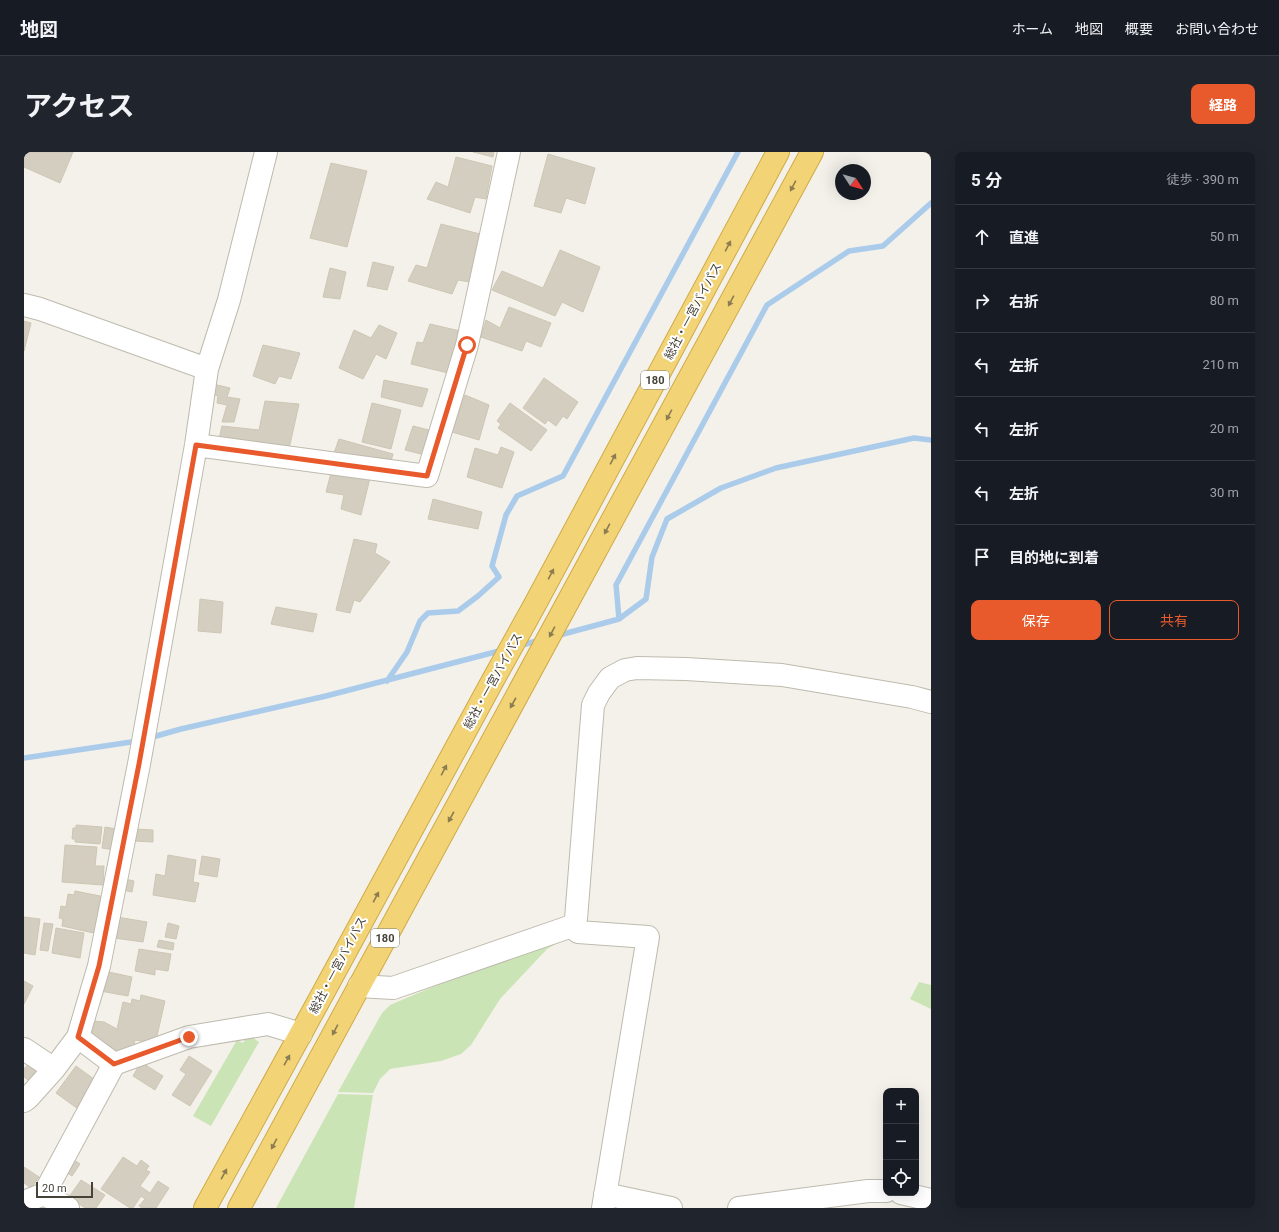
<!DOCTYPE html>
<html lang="ja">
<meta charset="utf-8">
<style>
body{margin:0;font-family:Roboto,"Noto Sans JP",sans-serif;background:#20242c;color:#f1f3f6}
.controls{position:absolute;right:12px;bottom:12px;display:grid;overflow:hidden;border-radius:8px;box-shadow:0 4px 16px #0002}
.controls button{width:36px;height:36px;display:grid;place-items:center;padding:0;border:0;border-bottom:1px solid #363941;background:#171b24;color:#f1f3f6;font:20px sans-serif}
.compass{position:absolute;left:811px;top:12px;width:36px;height:36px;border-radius:50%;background:#171b24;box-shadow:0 4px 16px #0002;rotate:126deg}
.scale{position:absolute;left:12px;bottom:10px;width:57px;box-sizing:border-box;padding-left:4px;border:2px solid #474238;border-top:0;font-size:11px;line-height:14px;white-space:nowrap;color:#474238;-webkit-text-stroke:3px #fff;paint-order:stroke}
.stop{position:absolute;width:12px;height:12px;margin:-9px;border:3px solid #e8592c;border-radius:50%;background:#fff}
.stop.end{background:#e8592c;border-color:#fff;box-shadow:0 1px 4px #0008}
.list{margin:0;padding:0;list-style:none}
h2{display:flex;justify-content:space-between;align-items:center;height:52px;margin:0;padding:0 16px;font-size:17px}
h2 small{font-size:13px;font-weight:400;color:#9ea1a6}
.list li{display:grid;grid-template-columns:26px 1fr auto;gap:12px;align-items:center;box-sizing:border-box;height:64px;padding:0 16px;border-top:1px solid #363941}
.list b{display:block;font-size:15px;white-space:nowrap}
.list em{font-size:13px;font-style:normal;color:#9ea1a6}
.actions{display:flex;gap:8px;padding:12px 16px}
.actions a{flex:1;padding:9px 0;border:1px solid #e8592c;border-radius:8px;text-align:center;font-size:14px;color:#e8592c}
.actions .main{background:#e8592c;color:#fff}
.icon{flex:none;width:22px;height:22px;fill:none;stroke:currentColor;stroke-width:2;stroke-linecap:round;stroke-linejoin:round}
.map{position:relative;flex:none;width:907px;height:1056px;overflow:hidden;border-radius:8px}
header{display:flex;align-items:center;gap:24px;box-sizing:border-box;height:56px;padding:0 20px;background:#171b24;border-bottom:1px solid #363941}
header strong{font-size:19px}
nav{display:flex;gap:22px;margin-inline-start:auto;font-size:14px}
.intro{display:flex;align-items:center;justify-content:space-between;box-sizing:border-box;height:96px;padding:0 24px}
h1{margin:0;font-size:28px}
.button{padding:10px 18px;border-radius:8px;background:#e8592c;color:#fff;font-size:14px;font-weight:700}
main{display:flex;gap:24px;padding:0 24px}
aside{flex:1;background:#171b24;border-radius:8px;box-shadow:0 4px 16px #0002}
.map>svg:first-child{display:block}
</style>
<header>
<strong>地図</strong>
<nav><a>ホーム</a><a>地図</a><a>概要</a><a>お問い合わせ</a></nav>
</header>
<div class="intro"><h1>アクセス</h1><a class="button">経路</a></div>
<main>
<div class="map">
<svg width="907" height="1056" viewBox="0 0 907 1056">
<rect width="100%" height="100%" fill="#f3f1ea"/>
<path fill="#cbe4b6" d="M 539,788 L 523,797 L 476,847 L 447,893 L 437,902 L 417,909 L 366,917 L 356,927 L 349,941 L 314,940 L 358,861 L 366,853 L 413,833 L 416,829 Z
M 895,830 L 907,833 L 907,857 L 886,847 Z
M 224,883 L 235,890 L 187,974 L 169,964 L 213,888 L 219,891 Z
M 314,942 L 349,943 L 330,1056 L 252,1056 Z"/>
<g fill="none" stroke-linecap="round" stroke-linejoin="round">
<path stroke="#abcbeb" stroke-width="5.5" d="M 595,467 L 592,433 L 743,153 L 825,99 L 859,94 L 907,51
M 532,484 L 595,467 L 622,447 L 628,405 L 643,367 L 697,336 L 752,316 L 890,286 L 907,288
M 495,494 L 516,488
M 363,529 L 383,500 L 396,469 L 404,461 L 434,459 L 454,444 L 475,425 L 468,414 L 482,363 L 493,344 L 539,324 L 714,0
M 125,586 L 157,577 L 302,544 L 479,498
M 0,606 L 114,589"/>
</g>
<path fill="#d4cec0" stroke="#cec6b4" d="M 0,0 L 49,0 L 36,31 L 0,15 Z
M 449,0 L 470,0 L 469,5 Z
M 524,2 L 571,16 L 561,52 L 542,46 L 537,61 L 510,54 Z
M 432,5 L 468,14 L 462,47 L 451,45 L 446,61 L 403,47 L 412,30 L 424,35 Z
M 307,11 L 343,19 L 323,95 L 286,86 Z
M 417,72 L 456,82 L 446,130 L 434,128 L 428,142 L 384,129 L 392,113 L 403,116 Z
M 536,98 L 576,115 L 559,160 L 538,150 L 531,164 L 468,138 L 478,119 L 519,136 Z
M 349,110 L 370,115 L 363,138 L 343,134 Z
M 306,116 L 322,120 L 316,147 L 299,145 Z
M 485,155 L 527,171 L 517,195 L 502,189 L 498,199 L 457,185 L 462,168 L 476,176 Z
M 0,169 L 7,171 L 0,199 Z
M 406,172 L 436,179 L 424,221 L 387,212 L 393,190 L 399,191 Z
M 355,173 L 373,181 L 362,207 L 352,202 L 339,227 L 315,216 L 330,178 L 347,186 Z
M 239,193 L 276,201 L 267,227 L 255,224 L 251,232 L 229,224 Z
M 520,226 L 554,250 L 543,267 L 539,264 L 532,274 L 524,268 L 521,272 L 499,256 Z
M 360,228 L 404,237 L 398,255 L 357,245 Z
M 189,232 L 206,236 L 203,245 L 216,247 L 210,270 L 198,270 L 203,253 L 193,251 L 194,244 L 187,242 Z
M 441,243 L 465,253 L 455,288 L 428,280 Z
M 241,249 L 275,252 L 265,297 L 195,287 L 198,274 L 235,278 Z
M 348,251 L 377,258 L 367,297 L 338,290 Z
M 486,251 L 523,278 L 507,299 L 474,276 L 477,272 L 473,269 Z
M 389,274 L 409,279 L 401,303 L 381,298 Z
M 315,287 L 369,302 L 365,316 L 310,301 Z
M 477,295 L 490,300 L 478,336 L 443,325 L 451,296 L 474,303 Z
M 308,317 L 346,326 L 337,363 L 317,357 L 320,343 L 302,340 Z
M 409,347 L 458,360 L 454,377 L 404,367 Z
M 330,387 L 353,392 L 351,401 L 366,410 L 336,450 L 330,448 L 326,461 L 312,458 Z
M 176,447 L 199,450 L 197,481 L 174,479 Z
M 252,455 L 293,462 L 289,480 L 247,472 Z
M 52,673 L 78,675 L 76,692 L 51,690 L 51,687 L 48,687 L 49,676 L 52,676 Z
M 81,675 L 93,677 L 90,698 L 78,696 Z
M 111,677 L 129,678 L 129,690 L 110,689 Z
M 41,693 L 73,695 L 71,714 L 80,714 L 79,733 L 38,730 Z
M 144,703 L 172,708 L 169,730 L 175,731 L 171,750 L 129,743 L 132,722 L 141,724 Z
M 178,704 L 196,707 L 193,725 L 175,722 Z
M 101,727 L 110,729 L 108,740 L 99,738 Z
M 51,739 L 81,745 L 74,782 L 38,774 L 39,767 L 35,766 L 37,754 L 42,755 L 44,742 L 50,743 Z
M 0,765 L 16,767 L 11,803 L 0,801 Z
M 93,765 L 123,770 L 119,790 L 90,786 Z
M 20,771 L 29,772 L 24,799 L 16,798 Z
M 144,771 L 155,774 L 152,787 L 141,785 Z
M 32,776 L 60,781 L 56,806 L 28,801 Z
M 135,788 L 150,791 L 149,798 L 133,795 Z
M 115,797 L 147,802 L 144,819 L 131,817 L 131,823 L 111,819 Z
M 80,819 L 108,825 L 104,844 L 76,839 Z
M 0,829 L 9,834 L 0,852 Z
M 117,843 L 141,849 L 133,884 L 123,890 L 111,888 L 110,894 L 94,899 L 62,879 L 69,869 L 80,870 L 93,877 L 99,850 L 107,852 L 108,847 L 116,849 Z
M 165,904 L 188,919 L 166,954 L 148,943 L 162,922 L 156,918 Z
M 6,910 L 13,917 L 4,928 L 0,925 L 0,917 Z
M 117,910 L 139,924 L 131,938 L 109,924 Z
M 52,914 L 74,930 L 54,957 L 32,941 Z
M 99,1005 L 113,1014 L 117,1008 L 125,1014 L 122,1018 L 126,1020 L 116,1034 L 126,1041 L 134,1029 L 145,1036 L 132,1056 L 118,1056 L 115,1054 L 121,1047 L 117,1044 L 109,1056 L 106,1056 L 77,1037 Z
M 49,1007 L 56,1012 L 48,1024 L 40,1019 Z
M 0,1015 L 15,1025 L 7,1036 L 0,1031 Z
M 57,1028 L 81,1043 L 72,1056 L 61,1056 L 45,1045 Z"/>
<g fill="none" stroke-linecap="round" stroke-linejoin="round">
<g stroke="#bebaad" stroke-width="24">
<path id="minor" d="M 0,153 L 16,157 L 183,217
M 172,293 L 403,324 L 443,193 L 485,0
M 548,774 L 554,780 L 624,785 L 579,1056
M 335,834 L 369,836 L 548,774 L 552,767 L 569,553 L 575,541 L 586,526 L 601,518 L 613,516 L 662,517 L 758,523 L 888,545 L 907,550
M 54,885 L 90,912 L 165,885 L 244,872 L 277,882
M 0,897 L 30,917
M 0,949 L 4,946 L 30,917 L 54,885 L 75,814 L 115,612 L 172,293 L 183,217 L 205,148 L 242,0
M 877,1041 L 907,1048
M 20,1042 L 90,912
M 581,1042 L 647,1056
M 0,1050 L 20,1042 L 44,1056
M 715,1056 L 844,1039 L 862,1039"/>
</g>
<g stroke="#d0aa46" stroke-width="24">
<path id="highway" d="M 181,1056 L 298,843 L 469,528 L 509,456 L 754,0
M 215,1056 L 788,0"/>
</g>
<use href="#minor" stroke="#fff" stroke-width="22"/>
<use href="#highway" stroke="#f2d476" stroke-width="22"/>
</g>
<defs><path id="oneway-solid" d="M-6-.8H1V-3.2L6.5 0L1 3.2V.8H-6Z"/></defs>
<g fill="#8b7c51">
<use href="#oneway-solid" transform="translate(769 34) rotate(118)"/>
<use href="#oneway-solid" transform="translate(704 94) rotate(-62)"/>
<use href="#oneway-solid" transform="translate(707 149) rotate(118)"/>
<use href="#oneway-solid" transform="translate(645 263) rotate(118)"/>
<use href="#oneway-solid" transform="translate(589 307) rotate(-62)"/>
<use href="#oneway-solid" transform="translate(583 377) rotate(118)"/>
<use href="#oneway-solid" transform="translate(527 422) rotate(-62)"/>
<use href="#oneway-solid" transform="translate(528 480) rotate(118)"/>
<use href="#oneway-solid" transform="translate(489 551) rotate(119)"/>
<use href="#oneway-solid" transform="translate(420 618) rotate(-62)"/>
<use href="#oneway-solid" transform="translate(427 665) rotate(119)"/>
<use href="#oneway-solid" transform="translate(352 745) rotate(-62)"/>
<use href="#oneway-solid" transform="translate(311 878) rotate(118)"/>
<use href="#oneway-solid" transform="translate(263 908) rotate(-61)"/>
<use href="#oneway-solid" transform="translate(250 992) rotate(118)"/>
<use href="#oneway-solid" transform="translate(200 1022) rotate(-61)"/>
</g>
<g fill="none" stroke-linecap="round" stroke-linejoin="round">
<path stroke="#e8592c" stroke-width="5" d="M 165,885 L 90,912 L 54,885 L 75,814 L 115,612 L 172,293 L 403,324 L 443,193"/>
</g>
<g text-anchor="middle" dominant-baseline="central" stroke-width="4" stroke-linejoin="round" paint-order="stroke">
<g fill="#fff" stroke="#7e7b74" stroke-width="1">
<rect x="617" y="219" width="28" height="18" rx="3"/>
<rect x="347" y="777" width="28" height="18" rx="3"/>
</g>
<g font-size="11" font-weight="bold" fill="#474238">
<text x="631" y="228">180</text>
<text x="361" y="786">180</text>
</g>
<g font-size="12" fill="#474238" stroke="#fff">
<text transform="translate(669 159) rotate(-62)">総社・一宮バイパス</text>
<text transform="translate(469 529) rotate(-61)">総社・一宮バイパス</text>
<text transform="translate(314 813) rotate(-62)">総社・一宮バイパス</text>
</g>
</g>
</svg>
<div class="controls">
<button>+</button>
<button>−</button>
<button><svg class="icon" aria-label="locate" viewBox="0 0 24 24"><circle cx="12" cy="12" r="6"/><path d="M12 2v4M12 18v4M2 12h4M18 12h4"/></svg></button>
</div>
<svg class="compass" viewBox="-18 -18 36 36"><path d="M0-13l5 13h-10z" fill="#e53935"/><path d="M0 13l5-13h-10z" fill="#9ea1a6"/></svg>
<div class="scale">20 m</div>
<div class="stop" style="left:443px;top:193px"></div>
<div class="stop end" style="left:165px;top:885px"></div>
</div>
<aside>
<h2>5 分<small>徒歩 · 390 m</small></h2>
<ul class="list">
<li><svg class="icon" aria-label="ahead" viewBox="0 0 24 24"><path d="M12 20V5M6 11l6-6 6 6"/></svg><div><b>直進</b></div><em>50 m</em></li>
<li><svg class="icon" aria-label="right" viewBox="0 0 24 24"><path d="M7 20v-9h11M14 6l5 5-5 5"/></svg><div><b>右折</b></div><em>80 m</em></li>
<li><svg class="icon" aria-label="left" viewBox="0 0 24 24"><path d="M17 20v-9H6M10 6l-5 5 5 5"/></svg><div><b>左折</b></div><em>210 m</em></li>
<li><svg class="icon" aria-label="left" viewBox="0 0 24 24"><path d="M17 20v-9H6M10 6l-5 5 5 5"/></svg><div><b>左折</b></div><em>20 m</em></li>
<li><svg class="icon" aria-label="left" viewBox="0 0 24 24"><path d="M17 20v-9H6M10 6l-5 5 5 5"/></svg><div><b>左折</b></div><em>30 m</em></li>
<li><svg class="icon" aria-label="arrive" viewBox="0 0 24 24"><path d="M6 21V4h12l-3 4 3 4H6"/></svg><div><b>目的地に到着</b></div></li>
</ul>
<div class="actions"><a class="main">保存</a><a>共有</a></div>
</aside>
</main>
